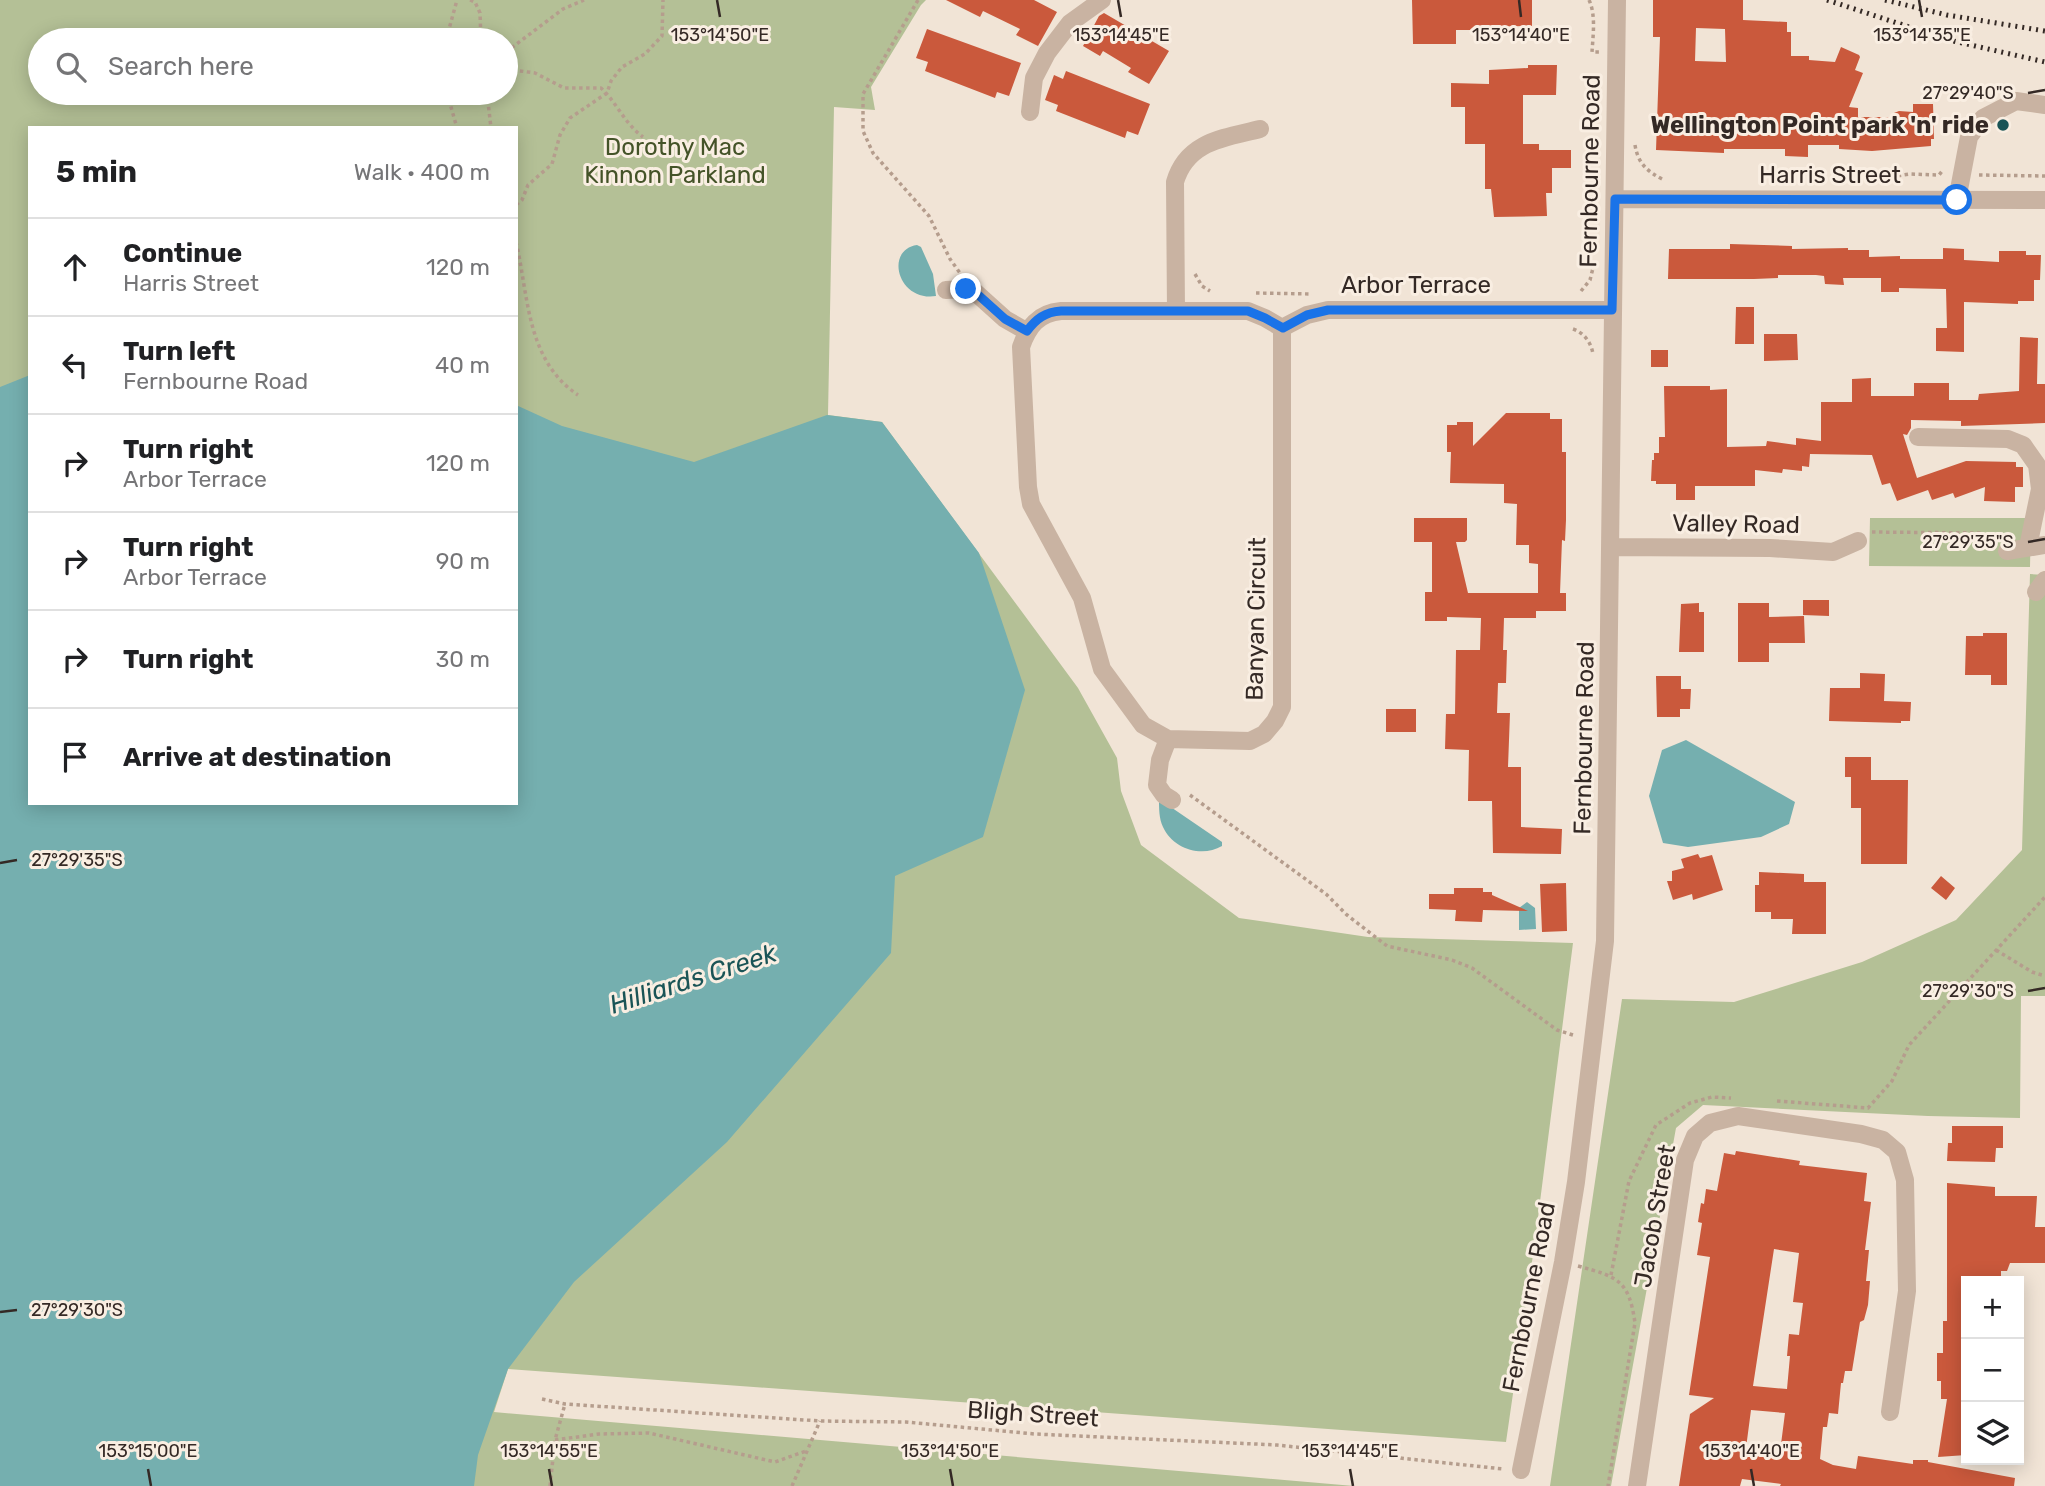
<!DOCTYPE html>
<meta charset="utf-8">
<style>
body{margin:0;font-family:Rubik,sans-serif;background:#f2f2f2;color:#202124}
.controls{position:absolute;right:21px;bottom:21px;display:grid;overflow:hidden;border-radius:0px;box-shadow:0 4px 18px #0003}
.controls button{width:63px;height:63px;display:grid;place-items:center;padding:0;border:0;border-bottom:2px solid #e0e0e0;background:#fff;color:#202124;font:35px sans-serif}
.stop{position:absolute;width:21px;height:21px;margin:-16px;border:5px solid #1a73e8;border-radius:50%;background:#fff}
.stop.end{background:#1a73e8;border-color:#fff;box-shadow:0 2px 7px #0008}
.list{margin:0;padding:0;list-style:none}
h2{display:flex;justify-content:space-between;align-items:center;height:91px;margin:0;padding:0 28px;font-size:30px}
h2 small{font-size:23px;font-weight:400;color:#757577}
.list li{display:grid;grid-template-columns:46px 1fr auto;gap:21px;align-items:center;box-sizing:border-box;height:98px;padding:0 28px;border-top:2px solid #e0e0e0}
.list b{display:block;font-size:26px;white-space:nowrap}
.list p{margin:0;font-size:23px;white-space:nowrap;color:#757577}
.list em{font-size:23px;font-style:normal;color:#757577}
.icon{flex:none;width:38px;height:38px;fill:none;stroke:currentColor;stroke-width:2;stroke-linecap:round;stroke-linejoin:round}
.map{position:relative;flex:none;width:2045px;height:1486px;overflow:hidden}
.search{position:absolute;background:#fff;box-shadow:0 4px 18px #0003;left:28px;top:28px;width:490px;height:77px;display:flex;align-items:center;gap:18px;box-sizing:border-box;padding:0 24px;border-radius:38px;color:#757577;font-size:26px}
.panel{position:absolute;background:#fff;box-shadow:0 4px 18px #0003;left:28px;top:126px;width:490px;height:679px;border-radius:0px}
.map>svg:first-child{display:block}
</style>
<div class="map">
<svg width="2045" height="1486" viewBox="0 0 2045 1486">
<rect width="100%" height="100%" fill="#f1e4d6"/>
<path fill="#b4c096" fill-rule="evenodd" d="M 0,0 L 926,0 L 921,5 L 871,87 L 875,110 L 834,107 L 828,415 L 882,422 L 1078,688 L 1117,758 L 1121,791 L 1141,845 L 1239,918 L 1368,937 L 1573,943 L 1535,1241 L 1506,1442 L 508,1369 L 494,1412 L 1354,1486 L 0,1486 ZM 40,40 L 506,40 L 506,93 L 40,93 ZM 30,128 L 516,128 L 516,803 L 30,803 Z
M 1870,518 L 2031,518 L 2030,567 L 1869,566 Z
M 2030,574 L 2045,575 L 2045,996 L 2021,996 L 2020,1118 L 1928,1116 L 1703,1105 L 1676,1128 L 1611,1486 L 1550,1486 L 1622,999 L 1734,1002 L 1862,962 L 1956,920 L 2022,850 Z"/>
<path fill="#75afaf" d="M 917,245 L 921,247 L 933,274 L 936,296 C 898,302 884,250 917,245 Z
M 30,375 L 30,803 L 516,803 L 516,405 L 562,426 L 694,462 L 827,415 L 882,422 L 979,553 L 1025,690 L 983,837 L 895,876 L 891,953 L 727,1142 L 574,1282 L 508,1369 L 478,1455 L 474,1486 L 0,1486 L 0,387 Z
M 1686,740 L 1795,802 L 1789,824 L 1761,837 L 1688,847 L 1663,843 L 1649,796 L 1662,750 Z
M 1159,799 L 1222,842 L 1222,846 C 1202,858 1173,849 1163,827 C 1159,819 1159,808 1159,799 Z
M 1527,902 L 1535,908 L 1536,929 L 1519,930 L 1519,908 Z"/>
<path fill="#ca593c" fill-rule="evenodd" d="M 946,0 L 1034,0 L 1057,12 L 1038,46 L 1016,35 L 1020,29 L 983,11 L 980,17 Z
M 1412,0 L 1532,0 L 1532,26 L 1479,27 L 1479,30 L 1456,30 L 1456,44 L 1413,44 Z
M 1653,0 L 1743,0 L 1743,20 L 1787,22 L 1787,32 L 1791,32 L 1791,56 L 1809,56 L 1809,60 L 1835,62 L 1841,47 L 1859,55 L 1860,57 L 1855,70 L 1863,73 L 1849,107 L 1858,108 L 1858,117 L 1894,117 L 1894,113 L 1899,111 L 1913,112 L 1913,104 L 1933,104 L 1934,139 L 1931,139 L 1931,146 L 1872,151 L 1839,149 L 1839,145 L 1808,145 L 1808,157 L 1785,156 L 1785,149 L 1724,149 L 1724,153 L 1656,150 L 1660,37 L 1653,37 ZM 1696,28 L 1725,29 L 1726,62 L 1695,61 Z
M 1104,13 L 1169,51 L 1149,84 L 1128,72 L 1131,68 L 1103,51 L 1100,56 L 1083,46 L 1099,16 Z
M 927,29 L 1021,63 L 1009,96 L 997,92 L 995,98 L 925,71 L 928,62 L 916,58 Z
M 1528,65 L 1557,65 L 1556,95 L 1523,95 L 1523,144 L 1539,144 L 1539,150 L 1571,150 L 1571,168 L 1552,168 L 1552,193 L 1546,193 L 1547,216 L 1494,217 L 1491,189 L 1485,189 L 1485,144 L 1465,144 L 1465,107 L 1451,107 L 1451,83 L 1489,84 L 1489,70 L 1528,68 Z
M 1066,71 L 1150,104 L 1138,135 L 1127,131 L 1125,138 L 1056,111 L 1058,105 L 1045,100 L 1054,75 L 1063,79 Z
M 1730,244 L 1792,246 L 1792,249 L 1848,248 L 1848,250 L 1869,250 L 1869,257 L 1900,256 L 1900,259 L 1943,259 L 1943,248 L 1964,249 L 1964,260 L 1999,262 L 1999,251 L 2026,251 L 2026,255 L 2041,255 L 2040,280 L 2034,280 L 2034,301 L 2018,301 L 2018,304 L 1964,302 L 1964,352 L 1936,351 L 1936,328 L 1947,328 L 1946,289 L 1899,288 L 1899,292 L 1881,292 L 1881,278 L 1843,278 L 1844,285 L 1825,284 L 1824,276 L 1816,275 L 1778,275 L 1778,278 L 1754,279 L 1668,279 L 1669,249 L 1730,249 Z
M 1736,307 L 1754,307 L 1754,344 L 1735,344 Z
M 1764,334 L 1797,334 L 1798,360 L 1764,361 Z
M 2020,337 L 2038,338 L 2037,384 L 2045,384 L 2045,423 L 1961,426 L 1961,421 L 1911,420 L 1911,428 L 1907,435 L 1903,434 L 1917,478 L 1966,461 L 2016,462 L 2016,467 L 2023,467 L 2023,487 L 2015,487 L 2015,502 L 1984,501 L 1985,487 L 1955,498 L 1953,493 L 1932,500 L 1928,490 L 1897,501 L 1890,483 L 1882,485 L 1872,455 L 1810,454 L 1809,467 L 1802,466 L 1802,471 L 1783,469 L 1782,473 L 1755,470 L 1755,486 L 1695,486 L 1695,500 L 1676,500 L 1676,484 L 1656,484 L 1656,481 L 1651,481 L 1652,460 L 1654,460 L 1654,453 L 1659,453 L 1659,437 L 1665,437 L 1664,386 L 1710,386 L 1710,390 L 1727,389 L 1727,447 L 1766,446 L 1767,441 L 1796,445 L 1796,438 L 1821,441 L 1821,402 L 1852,402 L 1852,379 L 1871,378 L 1871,396 L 1914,396 L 1914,383 L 1949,383 L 1949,400 L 1978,400 L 1979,394 L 2019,391 Z
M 1651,350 L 1668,350 L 1668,367 L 1651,367 Z
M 1506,413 L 1550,413 L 1550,419 L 1562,419 L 1562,452 L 1566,452 L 1566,520 L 1565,541 L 1562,540 L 1560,593 L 1566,593 L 1566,611 L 1536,611 L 1536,618 L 1504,618 L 1503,650 L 1507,650 L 1506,683 L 1498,683 L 1497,713 L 1510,713 L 1508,767 L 1521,767 L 1521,827 L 1562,829 L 1561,854 L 1493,853 L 1492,801 L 1468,801 L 1469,750 L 1445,749 L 1446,714 L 1455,714 L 1456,650 L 1480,650 L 1481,618 L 1447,617 L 1447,621 L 1425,621 L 1425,592 L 1432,592 L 1432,542 L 1414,542 L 1414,518 L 1467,518 L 1467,540 L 1465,542 L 1456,542 L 1468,593 L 1538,593 L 1538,564 L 1529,563 L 1529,545 L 1516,545 L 1517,504 L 1504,503 L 1504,484 L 1450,483 L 1451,452 L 1447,452 L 1447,425 L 1457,425 L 1457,422 L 1473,422 L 1473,446 Z
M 1803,600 L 1829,600 L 1829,616 L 1803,615 Z
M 1699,603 L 1699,612 L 1704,612 L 1704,652 L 1679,652 L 1681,604 Z
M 1738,603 L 1769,603 L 1769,617 L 1804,616 L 1805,643 L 1769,643 L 1769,662 L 1738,662 Z
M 1983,633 L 2007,633 L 2007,685 L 1991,685 L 1991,675 L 1965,675 L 1966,636 L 1983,636 Z
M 1860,673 L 1885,674 L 1884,701 L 1911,702 L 1910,721 L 1901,721 L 1901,723 L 1829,721 L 1830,688 L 1860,688 Z
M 1656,676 L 1681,676 L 1681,689 L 1691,689 L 1690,709 L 1680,709 L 1680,717 L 1657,717 Z
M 1386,709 L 1416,709 L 1416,732 L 1386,732 Z
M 1845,757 L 1871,757 L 1871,780 L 1908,780 L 1907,864 L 1861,864 L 1861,808 L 1851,808 L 1851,777 L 1845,777 Z
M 1698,854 L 1700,858 L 1712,855 L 1723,890 L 1693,900 L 1692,894 L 1673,900 L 1667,881 L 1672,881 L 1672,871 L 1684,868 L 1681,859 Z
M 1759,872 L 1804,874 L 1804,882 L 1826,882 L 1826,934 L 1792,934 L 1793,919 L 1771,919 L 1771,912 L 1755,912 L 1755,885 L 1759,885 Z
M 1941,876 L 1955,888 L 1946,900 L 1931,888 Z
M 1566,883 L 1567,931 L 1542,932 L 1540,884 Z
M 1454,888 L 1483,888 L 1483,892 L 1492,892 L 1492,895 L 1528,911 L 1483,910 L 1482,922 L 1455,921 L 1456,910 L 1429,909 L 1429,894 L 1454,894 Z
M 1952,1126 L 2003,1126 L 2003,1148 L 1996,1148 L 1995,1162 L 1947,1161 L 1948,1143 L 1952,1143 Z
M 1736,1151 L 1800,1161 L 1799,1165 L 1867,1173 L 1864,1201 L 1871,1202 L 1865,1250 L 1869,1250 L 1866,1281 L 1870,1281 L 1868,1305 L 1864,1320 L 1860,1322 L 1852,1371 L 1845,1371 L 1843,1383 L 1841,1383 L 1838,1414 L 1829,1413 L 1827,1427 L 1823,1427 L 1820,1459 L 1833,1465 L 1856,1469 L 1858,1456 L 1913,1464 L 1913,1460 L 1928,1460 L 1928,1462 L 2015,1478 L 2014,1486 L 1780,1486 L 1781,1484 L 1742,1479 L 1740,1486 L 1679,1486 L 1690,1414 L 1714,1398 L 1689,1395 L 1710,1257 L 1697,1255 L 1702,1223 L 1698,1222 L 1701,1203 L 1704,1204 L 1706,1189 L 1717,1191 L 1724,1153 L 1735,1155 ZM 1774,1249 L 1799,1253 L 1793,1302 L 1803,1303 L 1799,1335 L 1789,1334 L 1787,1356 L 1790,1356 L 1787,1389 L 1753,1386 ZM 1751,1410 L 1785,1413 L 1780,1452 L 1746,1448 Z
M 1947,1183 L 1995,1187 L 1995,1196 L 2037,1196 L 2035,1227 L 2045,1227 L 2045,1263 L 2010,1263 L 2007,1271 L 2001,1271 L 2001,1281 L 1966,1281 L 1966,1455 L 1938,1457 L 1947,1399 L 1941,1399 L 1941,1381 L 1937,1381 L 1937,1353 L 1943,1353 L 1943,1321 L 1947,1321 Z"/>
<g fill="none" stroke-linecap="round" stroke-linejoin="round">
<path stroke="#b59d8d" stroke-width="3.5" stroke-dasharray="3.5 3.5" stroke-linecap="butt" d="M 470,0 L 475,2 L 480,13 L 481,40
M 918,0 L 863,94 L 863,131 L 873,153 L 929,216 L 950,259 L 960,273
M 1589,0 C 1596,15 1593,35 1592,52 L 1600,52
M 446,40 L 457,0
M 506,52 L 563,9 L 584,0
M 506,69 L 535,73 L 564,88 L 601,88 C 617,103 625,124 643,137
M 447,93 L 457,128
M 487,93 L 491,128
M 1635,145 C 1638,164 1648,172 1664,180
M 1979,175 L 2045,176
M 1870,180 L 1909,174 L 1939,175 L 1943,170
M 516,205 L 522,200 L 528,185 L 552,164 L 560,135 L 570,118 L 607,93 L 611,81 L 622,67 L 645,54 L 662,36 L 663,0
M 516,242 C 529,297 526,360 578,395
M 1594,246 L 1594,229
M 1195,274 L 1202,286 L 1210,291
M 1581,291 L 1590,280 L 1594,264
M 1256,293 L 1312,294
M 1573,329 C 1584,333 1591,342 1593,354
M 1872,532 L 1982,533 L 1994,542
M 1190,795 L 1326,894 L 1347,915 L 1387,946 L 1452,960 L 1472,968 L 1557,1030 L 1576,1036
M 1996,950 L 2032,972 L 2045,976
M 1777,1101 L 1868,1108 L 1892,1081 L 1909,1045 L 2045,897
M 1578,1266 C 1618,1277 1629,1280 1635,1323 L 1608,1486
M 1611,1275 L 1629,1181 L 1656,1125 L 1690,1103 L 1712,1097 L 1731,1098
M 542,1399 L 565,1404 L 820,1421 L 906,1422 L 1035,1434 L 1277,1445 L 1503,1469
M 555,1440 L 599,1434 L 649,1433 L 775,1462 L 806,1451
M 550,1486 L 555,1440 L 565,1404
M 792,1486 L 820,1421"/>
<path stroke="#c9b3a2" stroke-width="18" d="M 1030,112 L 1034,78 L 1047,53 L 1070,23 L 1102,0
M 1615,199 L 2045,200
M 1957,200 L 1969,137 L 1983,118 L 2016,101 L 2045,105
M 946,290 L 966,289 L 975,292 L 1005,319 L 1026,331
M 1176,311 L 1175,182 C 1187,141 1224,138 1260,129
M 1282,328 L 1282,707 L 1275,721 L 1264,734 L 1250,741 L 1168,739 L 1143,725 L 1102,669 L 1082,598 L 1031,504 L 1028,487 L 1021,347 C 1028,327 1038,313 1061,311 L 1248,311 L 1265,318 L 1282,328 L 1307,315 L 1328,310 L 1613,310
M 1918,437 L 2008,439 L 2023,445 L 2037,465 L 2040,489 L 2028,547
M 1612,547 L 1770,548 L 1833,552 L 1858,541
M 2007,551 L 2045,545
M 2036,592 L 2045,580
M 1168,739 L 1160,760 L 1157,785 L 1164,795 L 1172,800
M 1521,1470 L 1563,1262 L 1576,1182 L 1605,941 L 1617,0
M 1637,1486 L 1685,1160 L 1695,1136 L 1710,1123 L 1738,1116 L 1861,1134 L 1883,1140 L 1897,1152 L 1905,1180 L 1907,1291 L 1890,1412"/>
<path stroke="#342925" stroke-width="5" stroke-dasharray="2 5" stroke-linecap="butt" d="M 1827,0 L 1949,40 L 2045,62
M 1885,0 L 1947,15 L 2045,31"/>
</g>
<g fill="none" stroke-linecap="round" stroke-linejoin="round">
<path stroke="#1a73e8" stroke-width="9" d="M 966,289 L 975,292 L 1005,319 L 1027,331 C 1036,319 1045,312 1061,311 L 1248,311 L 1265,318 L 1283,328 L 1307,315 L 1328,310 L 1612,310 L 1615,199 L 1957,200"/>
</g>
<path fill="none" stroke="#342925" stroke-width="2.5" d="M 717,0 L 720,17M 1118,0 L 1121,17M 1519,0 L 1521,17M 1919,0 L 1922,17M 2028,93 L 2045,90M 2028,542 L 2045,539M 0,863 L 17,860M 2028,991 L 2045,988M 0,1312 L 17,1310M 148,1469 L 151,1486M 549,1469 L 552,1486M 950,1469 L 953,1486M 1350,1469 L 1353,1486M 1751,1469 L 1754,1486"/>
<circle fill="#1a5456" stroke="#f9eee2" stroke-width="2.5" cx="2003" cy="125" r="7"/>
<g text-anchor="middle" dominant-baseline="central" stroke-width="6" stroke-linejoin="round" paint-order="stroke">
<g font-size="24" font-weight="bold" fill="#342925" stroke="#f9eee2" text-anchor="end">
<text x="1989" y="125">Wellington Point park 'n' ride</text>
</g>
<g font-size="24" fill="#445328" stroke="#f9eee2">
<text x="675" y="147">Dorothy Mac<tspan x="675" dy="28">Kinnon Parkland</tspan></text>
</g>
<g font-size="24" fill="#342925" stroke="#f9eee2">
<text transform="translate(1590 171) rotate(-89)">Fernbourne Road</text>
<text x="1830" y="175">Harris Street</text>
<text x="1416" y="285">Arbor Terrace</text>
<text transform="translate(1736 524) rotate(1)">Valley Road</text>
<text transform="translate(1256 619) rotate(-89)">Banyan Circuit</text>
<text transform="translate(1584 738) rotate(-89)">Fernbourne Road</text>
<text transform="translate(1655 1216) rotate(-80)">Jacob Street</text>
<text transform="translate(1529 1297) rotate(-79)">Fernbourne Road</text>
<text transform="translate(1033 1414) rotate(4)">Bligh Street</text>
</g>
<g font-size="26" font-style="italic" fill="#1a5456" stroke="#f9eee2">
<text transform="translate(693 979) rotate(-18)">Hilliards Creek</text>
</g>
</g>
<g font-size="18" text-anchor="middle" fill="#342925" stroke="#f9eee2" stroke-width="6" stroke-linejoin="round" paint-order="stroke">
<text x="720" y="41">153°14'50"E</text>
<text x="1121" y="41">153°14'45"E</text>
<text x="1521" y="41">153°14'40"E</text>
<text x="1922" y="41">153°14'35"E</text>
<text x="1968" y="99">27°29'40"S</text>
<text x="1968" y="548">27°29'35"S</text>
<text x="77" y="866">27°29'35"S</text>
<text x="1968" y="997">27°29'30"S</text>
<text x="77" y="1316">27°29'30"S</text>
<text x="148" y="1457">153°15'00"E</text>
<text x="549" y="1457">153°14'55"E</text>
<text x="950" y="1457">153°14'50"E</text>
<text x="1350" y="1457">153°14'45"E</text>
<text x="1751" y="1457">153°14'40"E</text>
</g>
</svg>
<div class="controls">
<button>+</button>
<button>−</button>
<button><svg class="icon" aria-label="layers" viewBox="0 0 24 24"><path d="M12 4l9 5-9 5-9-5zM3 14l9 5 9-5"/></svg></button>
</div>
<div class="stop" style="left:1957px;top:200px"></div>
<div class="stop end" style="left:966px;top:289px"></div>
<div class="search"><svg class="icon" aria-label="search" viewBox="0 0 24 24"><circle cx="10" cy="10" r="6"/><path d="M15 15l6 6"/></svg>Search here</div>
<section class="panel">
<h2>5 min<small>Walk · 400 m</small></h2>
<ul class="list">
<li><svg class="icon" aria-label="ahead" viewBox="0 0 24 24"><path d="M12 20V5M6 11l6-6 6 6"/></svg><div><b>Continue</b><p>Harris Street</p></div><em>120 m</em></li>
<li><svg class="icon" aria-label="left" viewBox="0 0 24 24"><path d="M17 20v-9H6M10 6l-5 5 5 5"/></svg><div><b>Turn left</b><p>Fernbourne Road</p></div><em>40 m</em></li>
<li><svg class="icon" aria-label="right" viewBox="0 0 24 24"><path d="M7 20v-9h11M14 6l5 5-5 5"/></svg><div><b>Turn right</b><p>Arbor Terrace</p></div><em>120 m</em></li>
<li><svg class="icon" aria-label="right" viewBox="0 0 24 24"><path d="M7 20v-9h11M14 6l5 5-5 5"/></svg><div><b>Turn right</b><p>Arbor Terrace</p></div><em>90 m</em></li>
<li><svg class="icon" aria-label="right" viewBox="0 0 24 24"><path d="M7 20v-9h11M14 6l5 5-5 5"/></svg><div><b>Turn right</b></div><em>30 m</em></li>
<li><svg class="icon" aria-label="arrive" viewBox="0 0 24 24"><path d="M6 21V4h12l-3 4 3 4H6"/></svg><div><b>Arrive at destination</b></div></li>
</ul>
</section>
</div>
